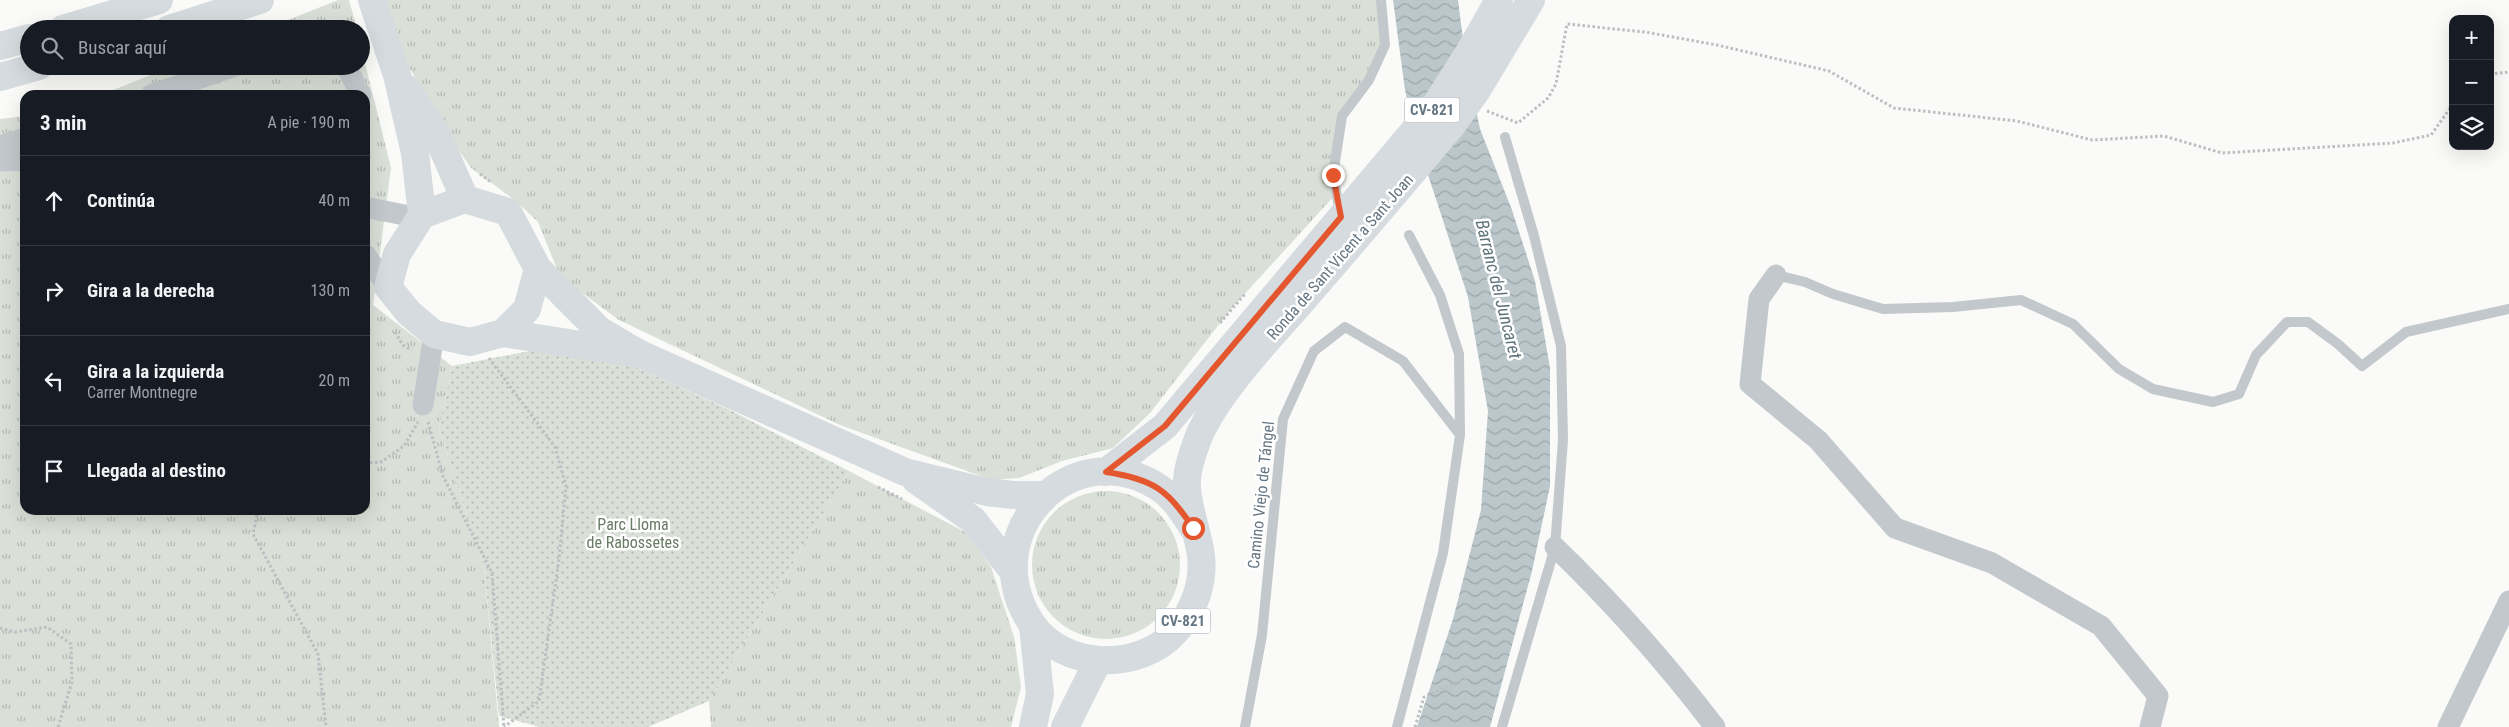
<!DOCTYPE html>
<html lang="es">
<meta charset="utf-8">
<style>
body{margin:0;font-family:"Roboto Condensed",sans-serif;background:#242831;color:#f1f3f6}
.controls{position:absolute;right:15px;top:15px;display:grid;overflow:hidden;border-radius:10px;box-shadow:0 5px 20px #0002}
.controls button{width:45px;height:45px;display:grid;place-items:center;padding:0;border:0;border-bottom:1px solid #363941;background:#171b24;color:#f1f3f6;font:25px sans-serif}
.stop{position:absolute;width:15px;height:15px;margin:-11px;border:4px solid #e4572e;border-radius:50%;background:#fff}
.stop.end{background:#e4572e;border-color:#fff;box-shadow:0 1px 5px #0008}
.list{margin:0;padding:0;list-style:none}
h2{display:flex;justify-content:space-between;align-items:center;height:65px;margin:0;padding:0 20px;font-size:21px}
h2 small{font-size:16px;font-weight:400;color:#9ea1a6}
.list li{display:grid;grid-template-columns:32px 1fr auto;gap:15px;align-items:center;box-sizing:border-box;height:90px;padding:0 20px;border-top:1px solid #363941}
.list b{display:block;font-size:19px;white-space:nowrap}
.list p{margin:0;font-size:16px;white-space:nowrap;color:#9ea1a6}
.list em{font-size:16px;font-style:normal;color:#9ea1a6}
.icon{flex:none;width:28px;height:28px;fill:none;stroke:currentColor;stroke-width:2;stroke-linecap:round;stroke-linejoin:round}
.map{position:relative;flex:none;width:2509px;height:727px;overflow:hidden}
.search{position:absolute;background:#171b24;box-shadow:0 5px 20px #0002;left:20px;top:20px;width:350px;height:55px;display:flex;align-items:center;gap:12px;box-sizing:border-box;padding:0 18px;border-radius:28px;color:#9ea1a6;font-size:19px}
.panel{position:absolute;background:#171b24;box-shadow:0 5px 20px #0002;left:20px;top:90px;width:350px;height:425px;border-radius:15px}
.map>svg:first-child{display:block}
</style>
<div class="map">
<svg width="2509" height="727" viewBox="0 0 2509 727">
<defs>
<pattern id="grass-tufts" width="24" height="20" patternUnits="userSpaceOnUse" patternTransform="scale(1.25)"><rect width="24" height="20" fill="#dadfd7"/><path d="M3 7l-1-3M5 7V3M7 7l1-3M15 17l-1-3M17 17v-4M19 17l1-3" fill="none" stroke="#b4b9b4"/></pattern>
<pattern id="park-dots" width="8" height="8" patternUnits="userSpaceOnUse" patternTransform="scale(1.25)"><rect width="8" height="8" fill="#dadfd7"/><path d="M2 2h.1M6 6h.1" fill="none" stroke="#b4b9b4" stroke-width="1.8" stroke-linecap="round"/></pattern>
<pattern id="water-waves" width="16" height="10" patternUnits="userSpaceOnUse" patternTransform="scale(1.25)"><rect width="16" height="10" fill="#bbc7cb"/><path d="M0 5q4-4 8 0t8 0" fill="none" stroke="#9ca6aa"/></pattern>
</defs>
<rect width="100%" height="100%" fill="#fafaf8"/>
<path fill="url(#grass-tufts)" d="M 338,0 L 349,0 L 357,29 L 266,29 Z
M 381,0 L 1381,0 L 1385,45 L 1342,116 L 1336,194 L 1231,309 L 1150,413 L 1113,448 L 1062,461 L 1019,478 L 992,480 L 840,425 L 619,320 L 574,287 L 557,269 L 538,222 L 516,201 L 471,168 L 442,126 L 411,70 L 397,61 Z
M 361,47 L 391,168 L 373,305 L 452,366 L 439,429 L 484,567 L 499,727 L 0,727 L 0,119 L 25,116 L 25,510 L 365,510 L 365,95 L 101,95 L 173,66 L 361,66 Z
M 849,471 L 967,533 L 991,567 L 1014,637 L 1021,687 L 1011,727 L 711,727 L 709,701 Z
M1032 565a74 74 0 1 1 148 0a74 74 0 1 1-148 0Z"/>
<path fill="url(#park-dots)" d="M 535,350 L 631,365 L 730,410 L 849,471 L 709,701 L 648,727 L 540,727 L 499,716 L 484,567 L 439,429 L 452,366 Z"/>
<path fill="url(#water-waves)" d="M 1393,0 L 1458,0 L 1466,63 L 1480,129 L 1512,210 L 1535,281 L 1550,368 L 1550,486 L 1532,571 L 1490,727 L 1417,727 L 1453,619 L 1481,510 L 1488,411 L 1468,297 L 1417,141 L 1405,90 Z"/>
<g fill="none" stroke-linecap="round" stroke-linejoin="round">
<path stroke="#bbbfc2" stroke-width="3" stroke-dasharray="2.5 2.5" stroke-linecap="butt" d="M 2490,74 L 2509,72
M 1487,111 L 1518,123 L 1548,98 L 1556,84 L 1567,24 L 1645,32 L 1717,45 L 1829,71 L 1894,108 L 2017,121 L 2092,140 L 2164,136 L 2222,153 L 2393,143 L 2431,135 L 2453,104
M 480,174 L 491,182
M 1220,323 L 1245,294
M 395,332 L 403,345 L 412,350
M 489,358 L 555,447 L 566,486 L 559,559 L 539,701 L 504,727
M 428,422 L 443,476 L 492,573 L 504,727
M 365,463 L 381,462 L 404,446 L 418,422
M 878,487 L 902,499
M 258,510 L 253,534 L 318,654 L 326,727
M 0,628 L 15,632 L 47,627 L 71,644 L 72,682 L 58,727
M 1415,727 L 1424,697 L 1469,676"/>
<path stroke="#c3c8cc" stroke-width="10" d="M 1340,212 L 1333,175 L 1342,116 L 1369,80 L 1385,45 L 1381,0
M 1776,275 L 1805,282 L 1833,294 L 1883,309 L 1953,307 L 2021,300 L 2073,324 L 2119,369 L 2153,389 L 2213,402 L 2239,394 L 2256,355 L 2287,322 L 2308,322 L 2338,344 L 2362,366 L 2406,332 L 2509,309
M 1245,727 L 1262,635 L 1283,419 L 1314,351 L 1345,327 L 1403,361 L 1460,435
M 1397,727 L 1443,553 L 1460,435 L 1459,354 L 1440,295 L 1409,235
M 1502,727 L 1555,547 L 1563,440 L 1561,346 L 1534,236 L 1505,137"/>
<path stroke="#c3c8cc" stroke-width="21" d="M 346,66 L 361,95
M 151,95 L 235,66
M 0,146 L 25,138
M 0,161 L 25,160
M 365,207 L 419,218
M 365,254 L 388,287
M 1776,275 L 1759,299 L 1750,384 L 1818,440 L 1895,528 L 1992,563 L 2101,626 L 2158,696 L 2150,727
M 423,405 L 434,334
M 1555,547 C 1613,603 1666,663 1715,727
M 2448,727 L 2509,601"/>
<path stroke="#d6dbdf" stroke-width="28" d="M 372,0 L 397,75 L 415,153 L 422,215
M 406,88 L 435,131 L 465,199
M 503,333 L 527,309 L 538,269
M 640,354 L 503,333 L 470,342 L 434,334 L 409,313 L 388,287 L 397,254 L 422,215 L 465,199 L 508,212 L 538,269 L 599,330 L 640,354 L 905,472 L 987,492 L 1013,495 L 1045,495
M 916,480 L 973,520 L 1013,571"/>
<path stroke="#d6dbdf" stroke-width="28" d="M 1106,472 L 1165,426 L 1435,106 L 1470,51 L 1499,0
M 1193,528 C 1183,512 1174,497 1158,487 C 1069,431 973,537 1032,624 C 1064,670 1140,672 1176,631 C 1194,611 1204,583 1201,556 C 1198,532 1188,510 1187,486 C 1186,474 1192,455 1196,444 C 1210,401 1266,342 1296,308 C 1349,247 1401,186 1452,125 L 1477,90 L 1531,0
M 1033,727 L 1040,694 L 1033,626
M 1065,727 L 1098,661"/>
<path stroke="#d6dbdf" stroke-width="28" d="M 63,29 L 159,0
M 169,29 L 260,0
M 0,46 L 29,38
M 0,77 L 39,66"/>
</g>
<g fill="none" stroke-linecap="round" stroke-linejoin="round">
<path stroke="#e4572e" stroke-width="6" d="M 1193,528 C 1168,489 1152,479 1106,472 L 1165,426 L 1341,217 L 1333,175"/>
</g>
<g text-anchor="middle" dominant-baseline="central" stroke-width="5" stroke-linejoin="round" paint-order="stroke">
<g fill="#fff" stroke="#939fa8" stroke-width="1">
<rect x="1404.5" y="97.5" width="55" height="25" rx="4"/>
<rect x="1155.5" y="608.5" width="55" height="25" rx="4"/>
</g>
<g font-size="15" font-weight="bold" fill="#657683">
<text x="1432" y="110">CV-821</text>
<text x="1183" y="621">CV-821</text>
</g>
<g font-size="16" fill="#657683" stroke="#fff">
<text transform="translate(1340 257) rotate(-49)">Ronda de Sant Vicent a Sant Joan</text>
<text transform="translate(1261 495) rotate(-84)">Camino Viejo de Tángel</text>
</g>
<g font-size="16" fill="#687a64" stroke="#fff">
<text x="633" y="524">Parc Lloma<tspan x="633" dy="18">de Rabossetes</tspan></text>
</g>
<g font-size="18" font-style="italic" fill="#60757c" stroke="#fff">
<text transform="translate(1499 289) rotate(76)">Barranc del Juncaret</text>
</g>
</g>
</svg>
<div class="controls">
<button>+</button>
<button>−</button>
<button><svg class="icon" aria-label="layers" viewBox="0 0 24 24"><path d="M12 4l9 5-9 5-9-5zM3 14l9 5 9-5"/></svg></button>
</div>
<div class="stop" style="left:1193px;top:528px"></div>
<div class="stop end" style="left:1333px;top:175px"></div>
<div class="search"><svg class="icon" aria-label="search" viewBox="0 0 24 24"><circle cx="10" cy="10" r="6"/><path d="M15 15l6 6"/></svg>Buscar aquí</div>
<section class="panel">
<h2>3 min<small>A pie · 190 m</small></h2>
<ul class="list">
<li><svg class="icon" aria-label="ahead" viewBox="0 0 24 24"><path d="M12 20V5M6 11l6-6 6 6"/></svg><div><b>Continúa</b></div><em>40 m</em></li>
<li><svg class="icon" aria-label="right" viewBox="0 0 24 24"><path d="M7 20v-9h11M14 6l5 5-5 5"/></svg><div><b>Gira a la derecha</b></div><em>130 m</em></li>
<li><svg class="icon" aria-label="left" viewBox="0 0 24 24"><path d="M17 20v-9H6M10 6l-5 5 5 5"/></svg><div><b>Gira a la izquierda</b><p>Carrer Montnegre</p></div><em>20 m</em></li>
<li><svg class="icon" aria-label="arrive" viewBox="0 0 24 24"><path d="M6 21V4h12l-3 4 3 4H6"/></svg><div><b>Llegada al destino</b></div></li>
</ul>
</section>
</div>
